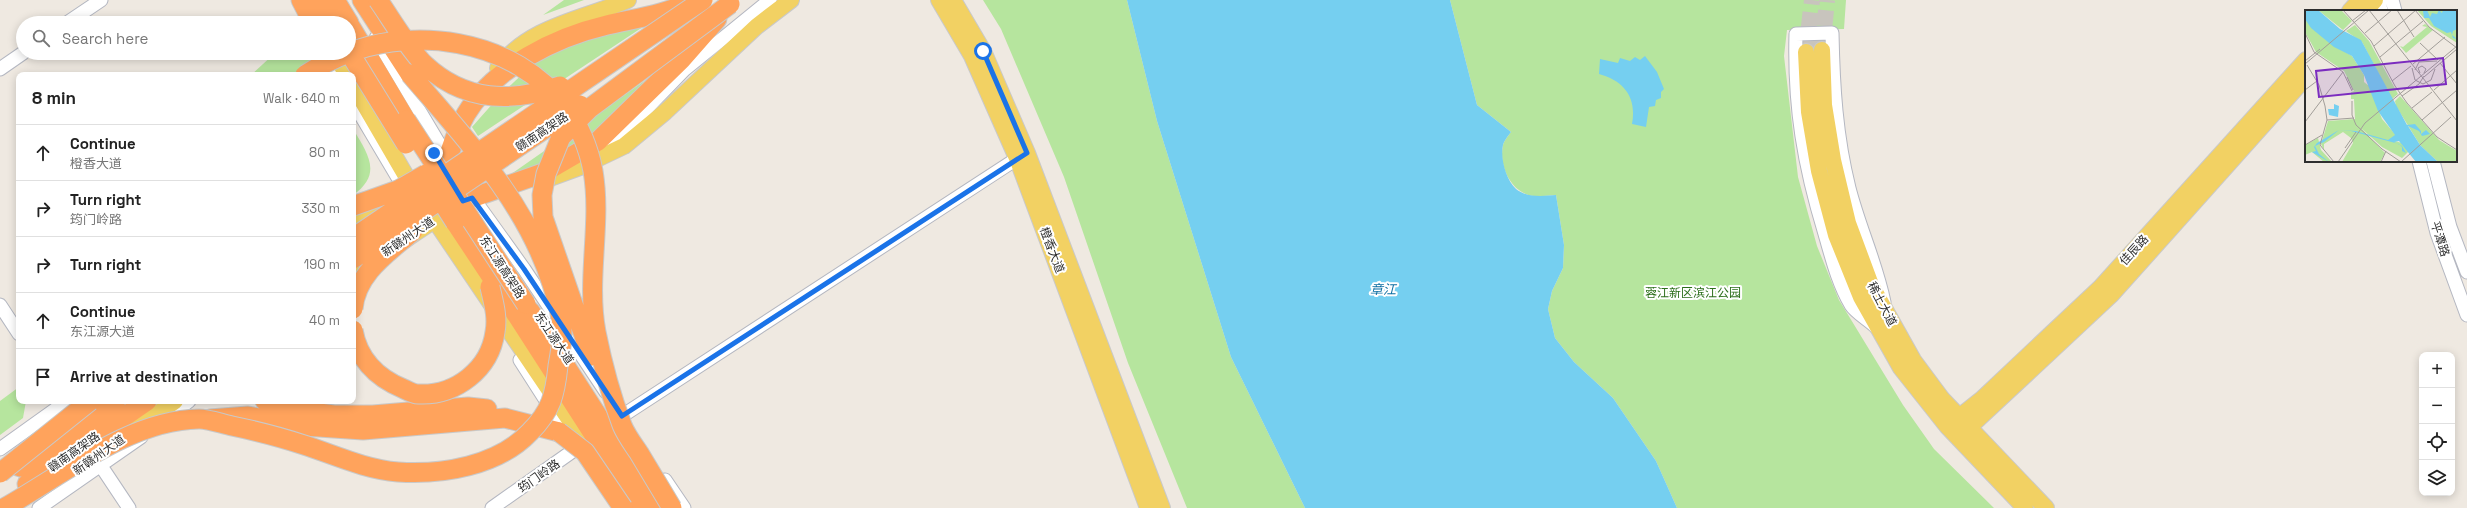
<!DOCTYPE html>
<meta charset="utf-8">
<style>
body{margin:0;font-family:"Space Grotesk","Noto Sans SC",sans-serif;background:#f6f6f6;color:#222}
.controls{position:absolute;right:12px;bottom:12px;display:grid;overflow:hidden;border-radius:8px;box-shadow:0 2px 10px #0003}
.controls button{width:36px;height:36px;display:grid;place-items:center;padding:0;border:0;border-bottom:1px solid #e0e0e0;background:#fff;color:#222;font:20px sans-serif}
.stop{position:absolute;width:12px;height:12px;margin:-9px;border:3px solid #1a73e8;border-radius:50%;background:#fff}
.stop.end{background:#1a73e8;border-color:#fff;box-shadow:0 1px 4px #0008}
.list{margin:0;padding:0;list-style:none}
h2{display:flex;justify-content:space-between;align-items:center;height:52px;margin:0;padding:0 16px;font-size:17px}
h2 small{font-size:13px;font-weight:400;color:#767676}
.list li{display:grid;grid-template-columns:26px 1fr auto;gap:12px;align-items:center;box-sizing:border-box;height:56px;padding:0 16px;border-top:1px solid #e0e0e0}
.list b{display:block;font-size:15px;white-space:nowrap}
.list p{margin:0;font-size:13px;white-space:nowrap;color:#767676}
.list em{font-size:13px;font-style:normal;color:#767676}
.icon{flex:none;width:22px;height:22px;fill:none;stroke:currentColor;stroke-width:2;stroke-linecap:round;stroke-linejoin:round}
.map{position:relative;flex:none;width:2467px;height:508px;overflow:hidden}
.search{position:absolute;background:#fff;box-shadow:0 2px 10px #0003;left:16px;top:16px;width:340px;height:44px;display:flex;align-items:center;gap:10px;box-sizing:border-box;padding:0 14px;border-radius:22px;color:#767676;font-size:15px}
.panel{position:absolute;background:#fff;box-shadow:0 2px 10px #0003;left:16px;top:72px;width:340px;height:332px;border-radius:8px}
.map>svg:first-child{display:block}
</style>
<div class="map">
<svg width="2467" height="508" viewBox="0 0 2467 508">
<rect width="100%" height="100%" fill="#efe9e1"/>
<path fill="#b6e59e" d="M 564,0 L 584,0 L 543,15 Z
M 983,0 L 1127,0 L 1157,121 L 1231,357 L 1305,508 L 1187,508 L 1128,363 L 1064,177 L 1001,29 Z
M 1450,0 L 1846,0 L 1844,29 L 1787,30 L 1784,56 L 1798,177 L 1817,246 L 1839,300 L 1903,405 L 1934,449 L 1994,508 L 1677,508 L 1656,461 L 1613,398 L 1574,362 L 1555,338 L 1548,309 L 1552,291 L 1563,268 L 1564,245 L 1556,195 C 1549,195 1541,197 1534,196 C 1512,194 1498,166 1503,145 C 1504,141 1508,136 1511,132 L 1477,105 Z
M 655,19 L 478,136 L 472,127 C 493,103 514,79 540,60 C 572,37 617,29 655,19 Z
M 275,53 L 307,53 L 320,75 L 251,75 Z
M 663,68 L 573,151 L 504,179 Z
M 353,129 C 368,154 383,174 353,195 Z
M 19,387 L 19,401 L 26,401 L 23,418 L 0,435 L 0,401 Z"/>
<path fill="#75cff0" d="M 1127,0 L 1450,0 L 1477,105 L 1511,132 C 1508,136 1504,141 1503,145 C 1500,158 1506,180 1516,189 C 1527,198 1543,196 1556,195 L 1564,245 L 1563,268 L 1552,291 L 1548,309 L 1555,338 L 1574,362 L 1613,398 L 1656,461 L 1677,508 L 1305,508 L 1231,357 L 1157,121 Z
M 1645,56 L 1657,72 L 1664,89 L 1661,92 L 1661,98 L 1656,100 L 1655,106 L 1649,107 L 1646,127 L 1632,124 C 1637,97 1624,81 1599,74 L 1600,59 L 1618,63 L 1620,58 L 1630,61 L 1635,57 L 1640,60 Z"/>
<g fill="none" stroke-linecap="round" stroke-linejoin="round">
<path stroke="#c8c4bd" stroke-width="16" stroke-dasharray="16 8" stroke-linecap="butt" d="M 1822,50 L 1827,0
M 1806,52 L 1812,0"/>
<g stroke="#b4b7c1" stroke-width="15">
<path id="minor" d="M 2379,0 L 2381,11
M 2392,0 L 2395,11
M 67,23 L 101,0
M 376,38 L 450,162
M 324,53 L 337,75
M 0,69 L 23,53
M 353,102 L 407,193
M 594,154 L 620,136 L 684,70 L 770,0
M 2419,161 L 2437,233 L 2467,315
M 2433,161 L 2450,227 L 2467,272
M 468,191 L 524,269 L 606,392
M 0,305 L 19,334
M 1876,327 C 1869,320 1856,313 1851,305 C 1838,283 1832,258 1825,234 C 1804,165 1794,107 1796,34 L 1832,33 C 1833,86 1836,136 1849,188 C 1859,227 1876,263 1884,302
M 520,360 L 570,438
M 622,416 L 1024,154
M 160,423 L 189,401
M 0,449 L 67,401
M 101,466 L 129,508
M 665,480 L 684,508
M 39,508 L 141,437
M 492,508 L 584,443"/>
</g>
<g stroke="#c9c9c9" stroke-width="18">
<path id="major" d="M 939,0 L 972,56 L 1017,158 L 1148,508
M 953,0 L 983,51 L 1027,153 L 1162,508
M 2350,11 L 2360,0
M 2365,11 L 2375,0
M 1822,50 L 1824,105 L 1833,160 L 1848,223 L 1871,285 L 1913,360 L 1942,399 L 2046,508
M 1806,52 L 1809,112 L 1819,171 L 1836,235 L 1861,297 L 1901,368 L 1947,426 L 2025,508
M 334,53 L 347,75
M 498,68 C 529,26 584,19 628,0
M 353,85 L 413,188 L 594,456
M 539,182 L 580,167 L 624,146 L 665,112 L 757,26 L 791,0
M 353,224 L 400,196
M 403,241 L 457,205
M 353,274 L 376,259
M 1953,422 L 1982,399 L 2101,287 L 2306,60
M 135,430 L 175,401
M 1962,434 L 2111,295 L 2306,77"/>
</g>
<g stroke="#c9c9c9" stroke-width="21">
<path id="highway" d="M 301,0 L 313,23
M 319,0 L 332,23
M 335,0 L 349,23
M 362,0 L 410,74
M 349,24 L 406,120
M 444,168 C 451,150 456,131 466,114 C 494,67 556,37 607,25 C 637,18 667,14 695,0
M 463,201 L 543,173 L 598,141 L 681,60 L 717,19
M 455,222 L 518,317 L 641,508
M 530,311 L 657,508
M 265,401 L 280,408 L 334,415 L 373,415 L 468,407 L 487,409
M 210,419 L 248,416 L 304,426 L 363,430 L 505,418 L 559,432
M 20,467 L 116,401
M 27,484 L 147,401"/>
</g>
<use href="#minor" stroke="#fff" stroke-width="13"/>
<use href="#major" stroke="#f2d163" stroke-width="16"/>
<use href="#highway" stroke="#ffa35c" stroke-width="19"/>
<g stroke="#c9c9c9" stroke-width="21" stroke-linecap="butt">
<path id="highway-bridge" d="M 378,0 C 390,17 410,51 425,65 C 465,102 511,103 560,86
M 349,52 L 406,144
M 305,75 C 330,59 361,46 391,42 C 482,30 575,75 593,171 C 602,224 586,278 596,332 C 602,362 611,396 622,425 C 626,435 633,444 639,453 C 650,471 661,490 672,508
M 406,120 L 526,304
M 434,189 L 455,222
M 353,206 L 398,190 L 426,174
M 353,238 L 703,0
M 353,259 L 580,105
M 353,309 C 356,273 388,253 413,231
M 353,330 C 358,359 377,378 404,389 C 408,391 414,394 418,394 C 456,396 490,369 495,332 C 498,316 493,301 490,287
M 591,356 L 543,217 L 542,195 L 546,174 L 561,137 L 590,108 L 730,4
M 559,432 L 585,452 L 623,508
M 0,473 L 90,401
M 4,508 C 63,475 129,420 199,419 C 209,419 222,424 232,426 C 256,431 280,437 304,445 C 335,455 364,469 398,472 C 442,475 498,466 530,432 C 551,411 555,395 558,366 C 560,355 562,343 562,332 C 562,316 557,300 552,284 C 526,202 465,138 410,74"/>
</g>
<use href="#highway-bridge" stroke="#ffa35c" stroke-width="19"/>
</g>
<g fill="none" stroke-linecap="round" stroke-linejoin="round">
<path stroke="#1a73e8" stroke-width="5" d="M 434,153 L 463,201 L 472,198 L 524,269 L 622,416 L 1027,153 L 983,51"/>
</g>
<g text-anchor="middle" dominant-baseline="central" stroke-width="4" stroke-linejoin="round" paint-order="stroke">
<g font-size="12" fill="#2e2e2e" stroke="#fff">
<text transform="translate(542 132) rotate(-34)">赣南高架路</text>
<text transform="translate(408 237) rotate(-34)">新赣州大道</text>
<text transform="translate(2440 239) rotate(72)">平潭路</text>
<text transform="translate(1052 250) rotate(69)">橙香大道</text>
<text transform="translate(2134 250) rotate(-48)">佳辰路</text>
<text transform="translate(502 267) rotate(57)">东江源高架路</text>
<text transform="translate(1882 304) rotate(62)">稀土大道</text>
<text transform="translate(554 338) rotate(56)">东江源大道</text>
<text transform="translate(74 452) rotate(-35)">赣南高架路</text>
<text transform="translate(99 455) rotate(-35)">新赣州大道</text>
<text transform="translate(539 476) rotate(-35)">筠门岭路</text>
</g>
<g font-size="12" fill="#2c6e1b" stroke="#fff">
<text x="1693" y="293">蓉江新区滨江公园</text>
</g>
<g font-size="13" font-style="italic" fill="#0d6fa3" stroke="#fff">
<text x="1383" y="289">章江</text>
</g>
</g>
<g transform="translate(2305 10)">
<rect width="152" height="152" fill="#efe9e1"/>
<path d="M 13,0 L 36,0 L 47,11 L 38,20 ZM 112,0 L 152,0 L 152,33 L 126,16 ZM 0,9 L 20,29 L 47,46 L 59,65 L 59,72 L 64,76 L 77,109 L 90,124 L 90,131 L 97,133 L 104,141 L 97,148 L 77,137 L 55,117 L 80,143 L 75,152 L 37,152 L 48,133 L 46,128 L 38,122 L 19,134 L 19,140 L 16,134 L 23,111 L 50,109 L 49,89 L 46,89 L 46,82 L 49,81 L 39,61 L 11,42 L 0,22 ZM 120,14 L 128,20 L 101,43 L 95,36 L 98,37 L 122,17 L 117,16 ZM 50,15 L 64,31 L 93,84 L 87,89 L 57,32 L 41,21 ZM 95,86 L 134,130 L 152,141 L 152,152 L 133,152 L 115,135 L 91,96 L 90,91 ZM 13,128 L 16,140 L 27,152 L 19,152 L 7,142 L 0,145 L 0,135 Z" fill="#b6e59e"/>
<path d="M 0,0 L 13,0 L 35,19 L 56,30 L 102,115 L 110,114 L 116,121 L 116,124 L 121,120 L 125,124 L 117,126 L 114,121 L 103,116 L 115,135 L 133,152 L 111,152 L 94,131 L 89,132 L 97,136 L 101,143 L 97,141 L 97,137 L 94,134 L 46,121 L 34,120 L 19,132 L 10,136 L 14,144 L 24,152 L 7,142 L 11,141 L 9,137 L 12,133 L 34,120 L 51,121 L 83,130 L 90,125 L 73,101 L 59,65 L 47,46 L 29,37 L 6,18 L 0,9 ZM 122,0 L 125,7 L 127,3 L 132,4 L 134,0 L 137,3 L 138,0 L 152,0 L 152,19 L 148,21 L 147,25 L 152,29 L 148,28 L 146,22 L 142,23 L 129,16 L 124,8 L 119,8 L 118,1 ZM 29,94 L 34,96 L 33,107 L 24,105 L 23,99 L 29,99 Z" fill="#75cff0"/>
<path fill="none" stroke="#a29e99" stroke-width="1" d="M 38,0 L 66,31 L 90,76 L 102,93 L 132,127 L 152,140M 64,0 L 152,111M 92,0 L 109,27M 110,0 L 124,17 L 152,38M 47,11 L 61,0M 0,23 L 9,42 L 38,62 L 47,81M 60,23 L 87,0M 115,33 L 133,50M 69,36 L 111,0M 75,47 L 118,11M 0,51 L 15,39M 135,53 L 152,74M 0,54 L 64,0M 108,54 L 140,27M 2,55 L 14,75 L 20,96 L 22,110 L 15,135 L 29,152M 107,58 L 110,70 L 118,74 L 126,70 L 130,59M 110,60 L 114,52 L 132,51M 115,63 L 113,58 L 117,56 L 121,59 L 119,63M 42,67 L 48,80M 119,67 L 152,39M 87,71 L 106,56M 0,80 L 12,71M 129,80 L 152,60M 97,86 L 114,74 L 119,66M 47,91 L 47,105 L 51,115 L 77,139 L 96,152M 107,98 L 127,82M 22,110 L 49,108M 117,110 L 152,80M 0,112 L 38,62M 0,135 L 17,125M 40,138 L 51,122M 33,152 L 60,113 L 152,36M 76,152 L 81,141M 96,152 L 146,107"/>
<path fill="#7b2cbf" fill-opacity="0.15" stroke="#7b2cbf" stroke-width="2" d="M 138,48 L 141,74 L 14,87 L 11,61 Z"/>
<rect width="152" height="152" fill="none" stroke="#2e2e2e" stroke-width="2"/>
</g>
</svg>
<div class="controls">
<button>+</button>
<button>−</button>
<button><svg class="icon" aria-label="locate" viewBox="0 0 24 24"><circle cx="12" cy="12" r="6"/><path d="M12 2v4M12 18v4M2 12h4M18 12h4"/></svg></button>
<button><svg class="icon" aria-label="layers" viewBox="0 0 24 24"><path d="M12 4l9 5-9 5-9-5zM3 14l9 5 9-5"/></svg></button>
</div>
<div class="stop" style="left:983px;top:51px"></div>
<div class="stop end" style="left:434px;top:153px"></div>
<div class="search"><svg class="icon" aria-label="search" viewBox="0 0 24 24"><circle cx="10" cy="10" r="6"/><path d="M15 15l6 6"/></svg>Search here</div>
<section class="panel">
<h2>8 min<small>Walk · 640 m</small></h2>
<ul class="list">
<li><svg class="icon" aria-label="ahead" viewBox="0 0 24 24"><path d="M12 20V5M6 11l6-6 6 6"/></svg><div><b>Continue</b><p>橙香大道</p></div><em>80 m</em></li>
<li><svg class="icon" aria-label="right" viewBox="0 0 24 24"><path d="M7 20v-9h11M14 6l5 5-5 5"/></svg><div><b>Turn right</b><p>筠门岭路</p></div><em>330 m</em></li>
<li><svg class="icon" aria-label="right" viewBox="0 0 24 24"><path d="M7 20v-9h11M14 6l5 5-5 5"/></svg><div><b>Turn right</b></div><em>190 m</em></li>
<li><svg class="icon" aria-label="ahead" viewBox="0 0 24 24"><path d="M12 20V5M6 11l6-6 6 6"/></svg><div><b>Continue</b><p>东江源大道</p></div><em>40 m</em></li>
<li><svg class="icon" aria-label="arrive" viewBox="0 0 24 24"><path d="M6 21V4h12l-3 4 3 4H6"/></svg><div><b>Arrive at destination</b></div></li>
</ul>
</section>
</div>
